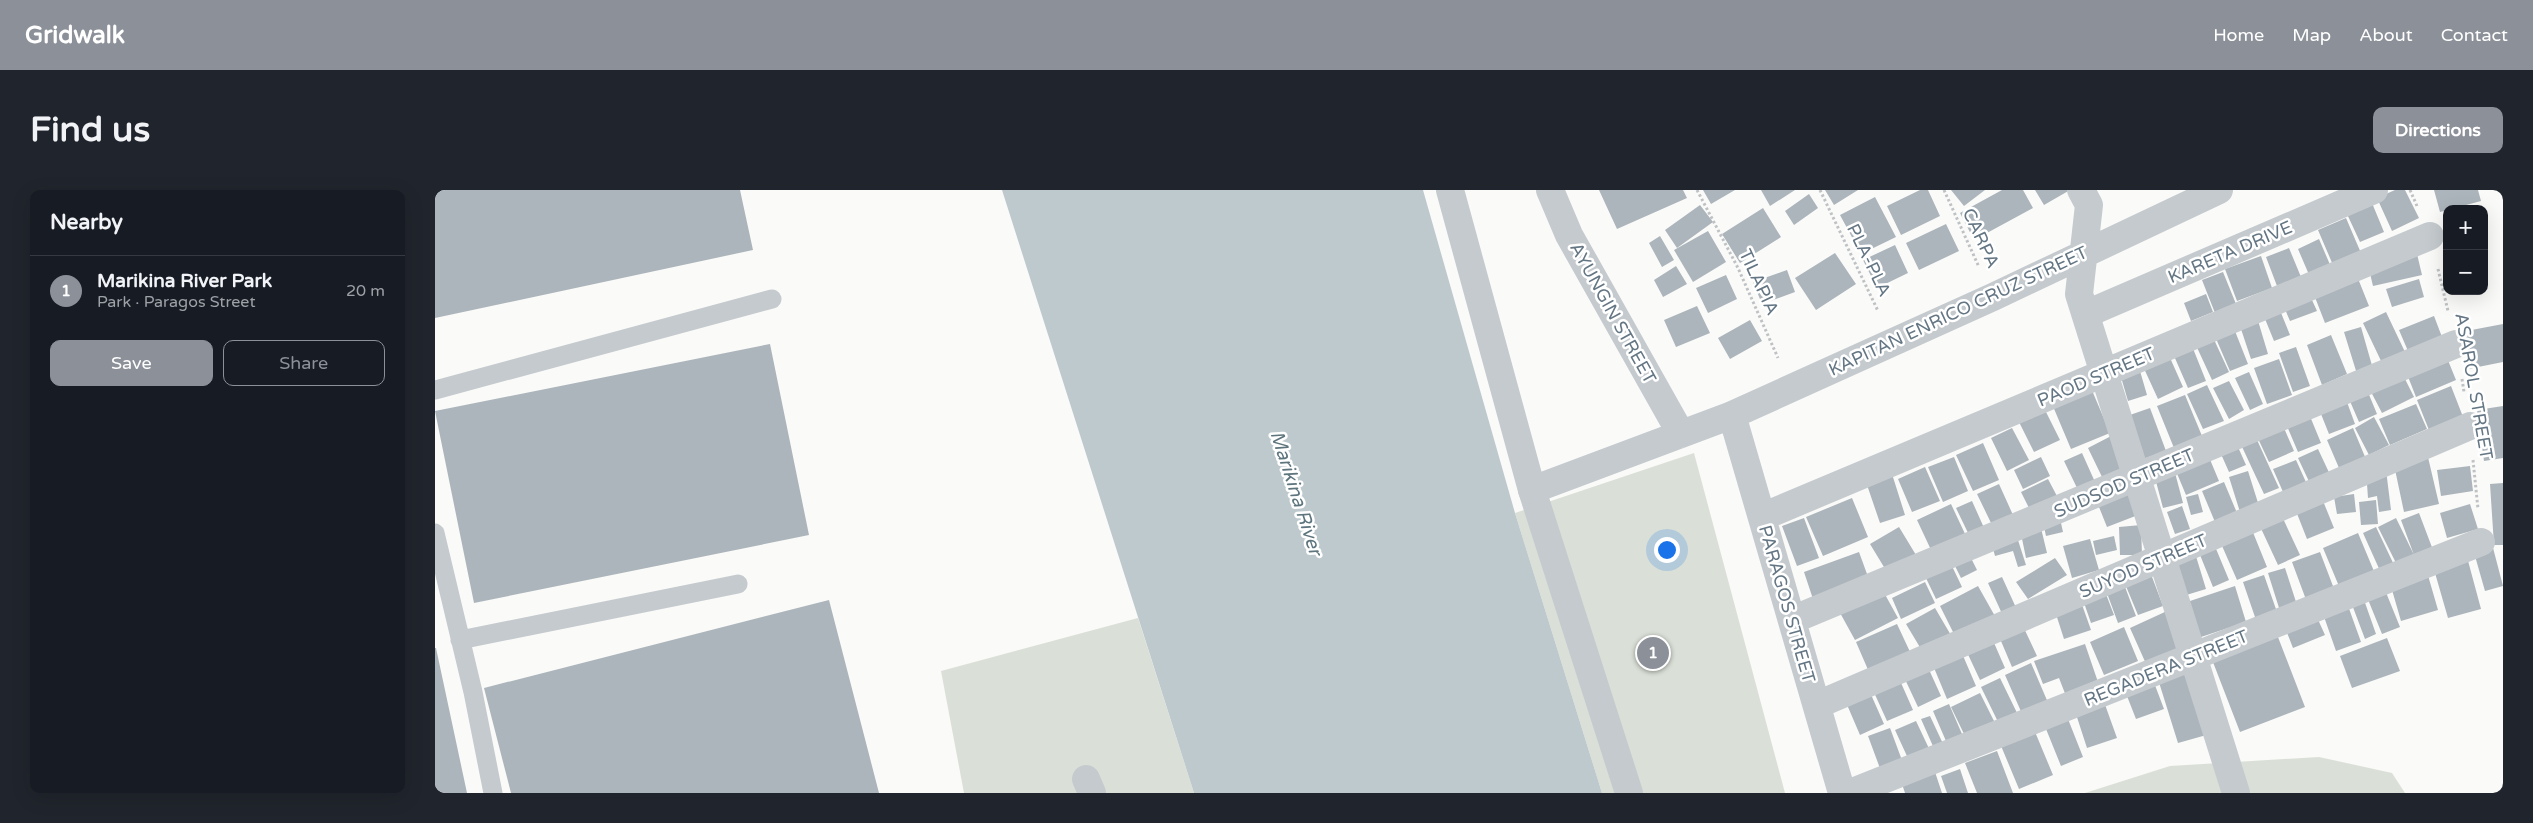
<!DOCTYPE html>
<meta charset="utf-8">
<style>
body{margin:0;font-family:"Varela Round",sans-serif;background:#20242c;color:#f1f3f6}
.controls{position:absolute;right:15px;top:15px;display:grid;overflow:hidden;border-radius:10px;box-shadow:0 5px 20px #0002}
.controls button{width:45px;height:45px;display:grid;place-items:center;padding:0;border:0;border-bottom:1px solid #363941;background:#171b24;color:#f1f3f6;font:25px sans-serif}
.you{position:absolute;left:1231px;top:359px;width:18px;height:18px;margin:-12px;border:4px solid #fff;border-radius:50%;background:#1a73e8;box-shadow:0 0 0 8px #1a73e833}
.badge{display:grid;place-items:center;width:32px;height:32px;border-radius:50%;background:#8c9099;color:#fff;font-size:16px;font-weight:700}
.pin{position:absolute;translate:-50% -50%;border:2px solid #fff;box-shadow:0 1px 5px #0006}
.list{margin:0;padding:0;list-style:none}
h2{display:flex;justify-content:space-between;align-items:center;height:65px;margin:0;padding:0 20px;font-size:21px}
h2 small{font-size:16px;font-weight:400;color:#9ea1a6}
.list li{display:grid;grid-template-columns:32px 1fr auto;gap:15px;align-items:center;box-sizing:border-box;height:70px;padding:0 20px;border-top:1px solid #363941}
.list b{display:block;font-size:19px;white-space:nowrap}
.list p{margin:0;font-size:16px;white-space:nowrap;color:#9ea1a6}
.list em{font-size:16px;font-style:normal;color:#9ea1a6}
.actions{display:flex;gap:10px;padding:15px 20px}
.actions a{flex:1;padding:11px 0;border:1px solid #8c9099;border-radius:10px;text-align:center;font-size:18px;color:#8c9099}
.actions .main{background:#8c9099;color:#fff}
.map{position:relative;flex:none;width:2068px;height:603px;overflow:hidden;border-radius:10px}
header{display:flex;align-items:center;gap:30px;box-sizing:border-box;height:70px;padding:0 25px;background:#8c9099;color:#fff}
header strong{font-size:24px}
nav{display:flex;gap:28px;margin-inline-start:auto;font-size:18px}
.intro{display:flex;align-items:center;justify-content:space-between;box-sizing:border-box;height:120px;padding:0 30px}
h1{margin:0;font-size:35px}
.button{padding:12px 22px;border-radius:10px;background:#8c9099;color:#fff;font-size:18px;font-weight:700}
main{display:flex;gap:30px;padding:0 30px}
aside{flex:1;background:#171b24;border-radius:10px;box-shadow:0 5px 20px #0002}
.map>svg:first-child{display:block}
</style>
<header>
<strong>Gridwalk</strong>
<nav><a>Home</a><a>Map</a><a>About</a><a>Contact</a></nav>
</header>
<div class="intro"><h1>Find us</h1><a class="button">Directions</a></div>
<main>
<aside>
<h2>Nearby<small></small></h2>
<ul class="list">
<li><span class="badge">1</span><div><b>Marikina River Park</b><p>Park · Paragos Street</p></div><em>20 m</em></li>
</ul>
<div class="actions"><a class="main">Save</a><a>Share</a></div>
</aside>
<div class="map">
<svg width="2068" height="603" viewBox="0 0 2068 603">
<rect width="100%" height="100%" fill="#fafaf8"/>
<path fill="#dae0d7" d="M 1259,263 L 1350,603 L 1167,603 L 1080,323 Z
M 703,428 L 759,603 L 529,603 L 506,481 Z
M 1884,567 L 1957,583 L 1970,603 L 1650,603 L 1735,576 Z"/>
<path fill="#bec9ce" d="M 567,0 L 988,0 L 1080,323 L 1167,603 L 759,603 Z"/>
<path fill="#acb5bb" d="M 0,0 L 305,0 L 318,60 L 0,128 Z
M 1164,0 L 1248,0 L 1252,8 L 1182,39 Z
M 1268,0 L 1300,0 L 1276,14 Z
M 1326,0 L 1360,0 L 1335,16 Z
M 1390,0 L 1423,0 L 1399,15 Z
M 1485,0 L 1493,0 L 1505,26 L 1466,45 L 1452,16 Z
M 1516,0 L 1550,0 L 1529,16 Z
M 1567,0 L 1588,0 L 1598,18 L 1539,50 L 1525,23 Z
M 1600,0 L 1635,0 L 1609,15 Z
M 1960,0 L 1970,0 L 1984,28 L 1957,41 L 1942,8 Z
M 1999,0 L 2043,0 L 2046,11 L 2005,22 Z
M 1374,4 L 1383,18 L 1359,35 L 1350,21 Z
M 1440,7 L 1461,47 L 1426,64 L 1405,25 Z
M 1937,13 L 1949,42 L 1925,52 L 1912,24 Z
M 1265,15 L 1278,32 L 1242,58 L 1230,40 Z
M 1328,18 L 1346,47 L 1305,73 L 1287,44 Z
M 1911,28 L 1926,63 L 1898,75 L 1883,40 Z
M 1511,34 L 1524,61 L 1484,80 L 1471,53 Z
M 1273,41 L 1291,72 L 1258,92 L 1239,60 Z
M 1225,46 L 1239,70 L 1227,77 L 1214,53 Z
M 1884,49 L 1896,77 L 1875,87 L 1863,59 Z
M 1460,55 L 1473,83 L 1442,98 L 1428,70 Z
M 1854,58 L 1866,87 L 1842,96 L 1831,67 Z
M 1400,63 L 1421,94 L 1381,120 L 1360,88 Z
M 1982,64 L 1987,85 L 1938,96 L 1933,75 Z
M 1826,66 L 1837,98 L 1802,111 L 1790,79 Z
M 1241,76 L 1252,94 L 1228,107 L 1219,90 Z
M 1352,80 L 1360,102 L 1327,114 L 1318,92 Z
M 1920,81 L 1934,116 L 1890,133 L 1876,97 Z
M 1788,82 L 1801,114 L 1780,123 L 1767,90 Z
M 1291,85 L 1302,109 L 1273,123 L 1261,98 Z
M 1984,89 L 1989,107 L 1957,117 L 1951,99 Z
M 1872,99 L 1882,121 L 1855,131 L 1846,110 Z
M 1771,104 L 1778,122 L 1756,131 L 1749,113 Z
M 1842,113 L 1855,145 L 1839,151 L 1826,119 Z
M 1262,116 L 1275,143 L 1241,157 L 1229,130 Z
M 1951,122 L 1970,162 L 1947,173 L 1928,133 Z
M 1821,124 L 1833,164 L 1816,169 L 1803,130 Z
M 1999,126 L 2007,147 L 1973,161 L 1964,140 Z
M 1315,130 L 1327,151 L 1295,169 L 1283,148 Z
M 2068,134 L 2068,172 L 2033,179 L 2026,142 Z
M 1798,136 L 1813,174 L 1795,181 L 1779,144 Z
M 1926,137 L 1938,179 L 1922,184 L 1909,142 Z
M 1776,143 L 1794,182 L 1777,190 L 1759,151 Z
M 1896,145 L 1912,184 L 1887,195 L 1872,155 Z
M 1755,151 L 1771,191 L 1753,198 L 1736,159 Z
M 335,154 L 374,345 L 39,413 L 0,221 Z
M 1861,157 L 1875,196 L 1858,202 L 1844,163 Z
M 1732,161 L 1748,197 L 1723,209 L 1706,172 Z
M 2010,163 L 2021,190 L 1981,207 L 1970,179 Z
M 1844,169 L 1857,205 L 1832,214 L 1819,178 Z
M 1705,181 L 1712,205 L 1693,211 L 1686,187 Z
M 1966,181 L 1979,207 L 1947,223 L 1934,198 Z
M 1814,182 L 1828,214 L 1815,220 L 1800,188 Z
M 1794,191 L 1809,220 L 1794,229 L 1778,198 Z
M 1772,195 L 1789,231 L 1768,239 L 1752,204 Z
M 1930,195 L 1942,224 L 1924,232 L 1911,202 Z
M 2016,196 L 2030,232 L 1996,245 L 1982,210 Z
M 1656,198 L 1675,243 L 1636,259 L 1617,214 Z
M 1909,204 L 1920,234 L 1894,244 L 1882,214 Z
M 1750,205 L 1767,246 L 1739,258 L 1722,216 Z
M 1981,214 L 1992,239 L 1955,255 L 1944,229 Z
M 2068,216 L 2068,268 L 2049,271 L 2042,220 Z
M 1715,218 L 1731,261 L 1708,269 L 1692,226 Z
M 1872,219 L 1886,253 L 1863,262 L 1849,229 Z
M 1610,220 L 1625,250 L 1599,262 L 1584,232 Z
M 1939,227 L 1954,255 L 1934,265 L 1920,238 Z
M 1845,229 L 1859,261 L 1834,272 L 1819,240 Z
M 1577,238 L 1594,270 L 1572,281 L 1556,248 Z
M 1918,238 L 1933,274 L 1907,285 L 1892,250 Z
M 1817,239 L 1844,298 L 1829,304 L 1802,246 Z
M 1680,244 L 1696,275 L 1668,289 L 1653,258 Z
M 1799,248 L 1811,275 L 1794,282 L 1782,255 Z
M 1548,253 L 1564,290 L 1538,301 L 1521,265 Z
M 1883,259 L 1898,291 L 1878,300 L 1863,268 Z
M 1771,260 L 1784,291 L 1751,305 L 1738,274 Z
M 1647,263 L 1660,292 L 1643,300 L 1629,271 Z
M 1992,263 L 2004,314 L 1969,322 L 1958,270 Z
M 1519,267 L 1533,301 L 1508,312 L 1493,277 Z
M 1606,267 L 1615,286 L 1588,299 L 1579,280 Z
M 1861,270 L 1875,301 L 1852,311 L 1838,279 Z
M 2035,276 L 2038,301 L 2006,306 L 2002,280 Z
M 1490,277 L 1505,311 L 1477,322 L 1463,289 Z
M 1739,279 L 1748,313 L 1728,318 L 1719,284 Z
M 1951,280 L 1956,320 L 1944,322 L 1942,306 L 1933,308 L 1932,294 Z
M 1813,281 L 1824,316 L 1805,322 L 1794,287 Z
M 1457,284 L 1470,325 L 1445,333 L 1431,292 Z
M 1613,289 L 1623,308 L 1596,322 L 1586,302 Z
M 1789,292 L 1802,323 L 1780,332 L 1767,301 Z
M 2068,293 L 2068,355 L 2059,355 L 2055,294 Z
M 1564,294 L 1578,325 L 1557,335 L 1542,304 Z
M 1691,294 L 1703,325 L 1672,337 L 1660,307 Z
M 1763,304 L 1768,322 L 1756,325 L 1751,307 Z
M 1919,304 L 1921,322 L 1902,324 L 1899,307 Z
M 1886,306 L 1899,338 L 1872,349 L 1859,316 Z
M 1417,308 L 1433,347 L 1388,366 L 1371,327 Z
M 1941,310 L 1943,334 L 1926,335 L 1924,312 Z
M 1537,311 L 1550,340 L 1535,347 L 1521,318 Z
M 1516,314 L 1531,346 L 1497,362 L 1482,330 Z
M 2035,314 L 2043,339 L 2012,348 L 2005,323 Z
M 1747,316 L 1755,339 L 1740,344 L 1732,322 Z
M 1845,322 L 1865,365 L 1843,375 L 1823,332 Z
M 1984,323 L 1998,360 L 1962,375 L 1943,337 L 1961,328 L 1979,365 L 1966,330 Z
M 1624,324 L 1628,342 L 1611,346 L 1607,328 Z
M 1369,328 L 1384,368 L 1362,376 L 1347,336 Z
M 1605,334 L 1612,363 L 1591,368 L 1585,339 Z
M 1706,335 L 1707,365 L 1685,365 L 1684,337 Z
M 1815,335 L 1832,377 L 1802,390 L 1784,349 Z
M 1464,337 L 1481,365 L 1452,382 L 1435,354 Z
M 1941,337 L 1960,377 L 1946,383 L 1928,343 Z
M 1923,343 L 1941,386 L 1906,401 L 1888,358 Z
M 1581,344 L 1591,375 L 1583,377 L 1578,361 L 1560,366 L 1556,351 Z
M 1679,346 L 1682,360 L 1661,365 L 1658,351 Z
M 1655,349 L 1664,380 L 1637,388 L 1628,356 Z
M 1779,354 L 1794,390 L 1778,397 L 1763,360 Z
M 2057,354 L 2068,396 L 2050,401 L 2038,359 Z
M 1424,362 L 1436,395 L 1380,415 L 1369,382 Z
M 1533,362 L 1542,380 L 1526,388 L 1517,370 Z
M 1885,362 L 1901,404 L 1873,415 L 1857,372 Z
M 1760,363 L 1771,399 L 1748,406 L 1737,370 Z
M 2032,367 L 2046,419 L 2013,428 L 1998,376 Z
M 1620,368 L 1632,385 L 1593,409 L 1581,392 Z
M 1516,374 L 1527,397 L 1501,409 L 1490,386 Z
M 1850,378 L 1862,415 L 1845,421 L 1833,383 Z
M 1714,379 L 1728,416 L 1703,425 L 1688,389 Z
M 1992,382 L 2003,420 L 1966,431 L 1955,393 Z
M 1829,385 L 1842,422 L 1821,430 L 1808,392 Z
M 1567,387 L 1583,422 L 1569,428 L 1553,393 Z
M 1687,389 L 1701,426 L 1683,433 L 1669,395 Z
M 1490,392 L 1500,413 L 1466,429 L 1457,408 Z
M 1543,396 L 1561,428 L 1521,448 L 1505,416 Z
M 1800,396 L 1811,432 L 1763,448 L 1752,412 Z
M 1447,399 L 1463,428 L 1420,450 L 1404,421 Z
M 1669,399 L 1679,425 L 1656,433 L 1647,407 Z
M 1950,400 L 1965,437 L 1947,444 L 1932,407 Z
M 1928,407 L 1941,444 L 1930,449 L 1916,412 Z
M 1645,409 L 1656,440 L 1629,449 L 1619,418 Z
M 394,410 L 444,603 L 76,603 L 49,498 Z
M 1912,413 L 1926,452 L 1901,461 L 1887,421 Z
M 1500,418 L 1517,447 L 1489,464 L 1471,434 Z
M 1732,421 L 1749,458 L 1712,476 L 1695,438 Z
M 1880,423 L 1890,445 L 1858,458 L 1849,435 Z
M 1462,434 L 1476,464 L 1434,482 L 1421,452 Z
M 1587,434 L 1602,466 L 1577,477 L 1563,444 Z
M 1689,437 L 1703,471 L 1669,485 L 1655,452 Z
M 1841,442 L 1870,517 L 1805,542 L 1776,467 Z
M 1556,446 L 1570,478 L 1545,490 L 1530,458 Z
M 1952,448 L 1965,481 L 1917,498 L 1905,466 Z
M 1650,454 L 1664,495 L 1631,506 L 1624,488 L 1608,494 L 1599,471 Z
M 0,458 L 1,458 L 32,603 L 0,603 Z
M 1526,461 L 1541,496 L 1512,509 L 1497,473 Z
M 1491,473 L 1506,506 L 1483,517 L 1468,485 Z
M 1596,473 L 1614,515 L 1588,526 L 1570,485 Z
M 1754,477 L 1775,544 L 1743,553 L 1722,486 Z
M 1463,486 L 1478,520 L 1452,531 L 1437,498 Z
M 1565,488 L 1584,527 L 1565,536 L 1546,497 Z
M 1718,490 L 1729,519 L 1701,529 L 1690,501 Z
M 1434,500 L 1449,534 L 1425,545 L 1410,510 Z
M 1545,503 L 1562,537 L 1530,546 L 1516,517 Z
M 1668,509 L 1682,548 L 1652,558 L 1639,518 Z
M 1514,514 L 1530,551 L 1514,558 L 1498,521 Z
M 1631,524 L 1648,567 L 1626,576 L 1609,534 Z
M 1495,526 L 1510,558 L 1501,563 L 1486,529 Z
M 1481,531 L 1498,567 L 1477,577 L 1460,540 Z
M 1598,537 L 1618,585 L 1584,599 L 1564,551 Z
M 1455,538 L 1468,573 L 1446,581 L 1433,546 Z
M 1562,561 L 1578,603 L 1542,603 L 1530,573 Z
M 1525,579 L 1533,603 L 1512,603 L 1506,586 Z
M 1500,582 L 1507,603 L 1470,603 L 1467,594 Z"/>
<g fill="none" stroke-linecap="round" stroke-linejoin="round">
<path stroke="#bfc2c5" stroke-width="3" stroke-dasharray="2.5 2.5" stroke-linecap="butt" d="M 1262,0 L 1303,78 L 1343,168
M 1385,0 L 1443,121
M 1509,0 L 1544,77
M 1975,0 L 1982,16
M 2003,79 L 2013,121
M 2027,189 L 2029,202
M 2038,270 L 2043,319"/>
<path stroke="#c5cace" stroke-width="19" d="M 0,200 L 337,109
M 0,343 L 38,502 L 58,603
M 25,450 L 303,394"/>
<path stroke="#c5cace" stroke-width="28" d="M 1015,0 L 1097,300 L 1194,603
M 1651,124 L 1939,0"/>
<path stroke="#c5cace" stroke-width="28" d="M 1115,0 L 1134,45 L 1246,244
M 1646,0 L 1654,15 L 1644,104 L 1801,603
M 1297,225 L 1407,603
M 1097,300 L 1297,225 L 1558,107 L 1784,0
M 1327,327 L 1995,46
M 1357,430 L 2021,154
M 1382,515 L 2035,236
M 651,589 L 657,603
M 1415,603 L 2046,352"/>
</g>
<g text-anchor="middle" dominant-baseline="central" stroke-width="5" stroke-linejoin="round" paint-order="stroke">
<g font-size="18" fill="#647684" stroke="#fff">
<text transform="translate(1546 48) rotate(65)">CARPA</text>
<text transform="translate(1795 62) rotate(-23)">KARETA DRIVE</text>
<text transform="translate(1434 70) rotate(64)">PLA-PLA</text>
<text transform="translate(1324 92) rotate(65)">TILAPIA</text>
<text transform="translate(1523 121) rotate(-25)">KAPITAN ENRICO CRUZ STREET</text>
<text transform="translate(1178 123) rotate(61)">AYUNGIN STREET</text>
<text transform="translate(1661 187) rotate(-23)">PAOD STREET</text>
<text transform="translate(2039 196) rotate(80)">ASAROL STREET</text>
<text transform="translate(1689 293) rotate(-23)">SUDSOD STREET</text>
<text transform="translate(1708 376) rotate(-23)">SUYOD STREET</text>
<text transform="translate(1352 414) rotate(74)">PARAGOS STREET</text>
<text transform="translate(1731 478) rotate(-22)">REGADERA STREET</text>
</g>
<g font-size="19" font-style="italic" fill="#5e757e" stroke="#fff">
<text transform="translate(861 303) rotate(72)">Marikina River</text>
</g>
</g>
</svg>
<div class="controls">
<button>+</button>
<button>−</button>
</div>
<div class="you"></div>
<div class="pin badge" style="left:1218px;top:463px">1</div>
</div>
</main>
